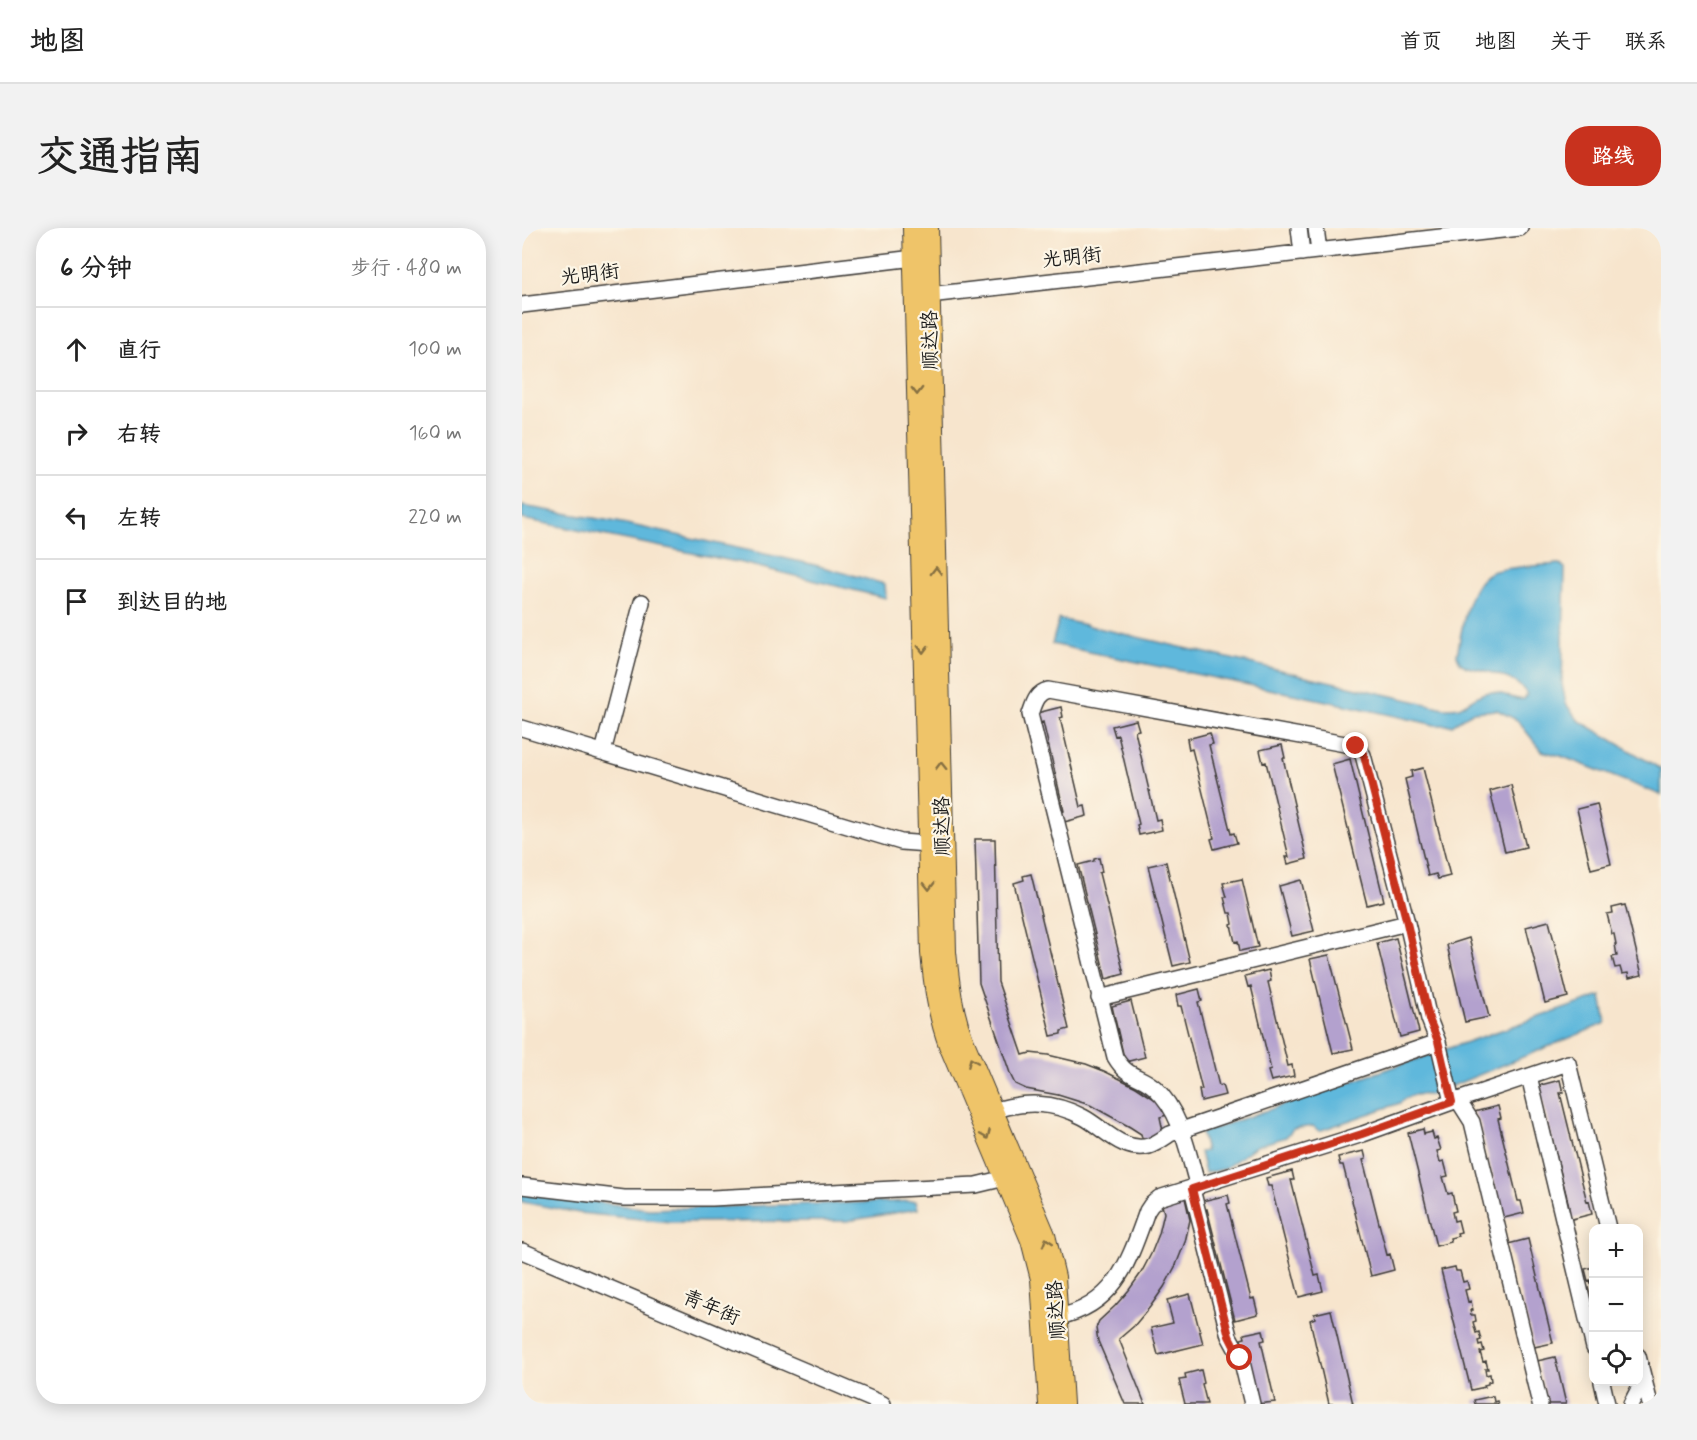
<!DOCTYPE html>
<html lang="zh">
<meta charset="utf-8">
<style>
body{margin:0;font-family:Mynerve,"LXGW WenKai TC",sans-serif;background:#f2f2f2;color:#222}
.controls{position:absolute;right:18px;bottom:18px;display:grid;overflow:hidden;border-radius:12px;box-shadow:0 3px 15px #0003}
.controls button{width:54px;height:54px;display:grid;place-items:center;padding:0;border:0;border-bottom:2px solid #e0e0e0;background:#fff;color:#222;font:30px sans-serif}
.stop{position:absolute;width:18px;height:18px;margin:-14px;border:4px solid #c8321e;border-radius:50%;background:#fff}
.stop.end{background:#c8321e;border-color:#fff;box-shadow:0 2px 6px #0008}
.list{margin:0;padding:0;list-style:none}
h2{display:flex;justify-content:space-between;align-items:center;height:78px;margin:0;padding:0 24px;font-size:26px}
h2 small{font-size:20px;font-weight:400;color:#767676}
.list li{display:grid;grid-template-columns:39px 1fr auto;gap:18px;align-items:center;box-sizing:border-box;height:84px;padding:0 24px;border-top:2px solid #e0e0e0}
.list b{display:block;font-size:22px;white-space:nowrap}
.list em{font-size:20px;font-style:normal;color:#767676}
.icon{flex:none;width:33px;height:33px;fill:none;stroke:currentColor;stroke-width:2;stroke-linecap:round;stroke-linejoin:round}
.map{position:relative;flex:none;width:1139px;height:1176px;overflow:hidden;border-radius:24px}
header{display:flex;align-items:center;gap:36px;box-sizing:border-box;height:84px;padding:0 30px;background:#fff;border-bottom:2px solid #e0e0e0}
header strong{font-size:28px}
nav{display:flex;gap:33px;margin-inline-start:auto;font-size:21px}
.intro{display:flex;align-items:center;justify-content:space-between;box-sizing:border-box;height:144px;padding:0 36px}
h1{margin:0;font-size:42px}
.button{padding:15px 27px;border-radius:24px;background:#c8321e;color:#fff;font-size:21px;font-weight:700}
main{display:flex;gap:36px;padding:0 36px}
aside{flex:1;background:#fff;border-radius:24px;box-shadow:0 3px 15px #0003}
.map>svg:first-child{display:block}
</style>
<header>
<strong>地图</strong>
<nav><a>首页</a><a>地图</a><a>关于</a><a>联系</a></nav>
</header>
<div class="intro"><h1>交通指南</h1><a class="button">路线</a></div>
<main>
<aside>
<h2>6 分钟<small>步行 · 480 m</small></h2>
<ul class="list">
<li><svg class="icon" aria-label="ahead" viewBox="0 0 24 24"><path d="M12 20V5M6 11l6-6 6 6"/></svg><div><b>直行</b></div><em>100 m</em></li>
<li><svg class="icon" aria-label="right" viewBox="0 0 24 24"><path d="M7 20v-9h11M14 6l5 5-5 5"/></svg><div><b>右转</b></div><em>160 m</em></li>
<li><svg class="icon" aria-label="left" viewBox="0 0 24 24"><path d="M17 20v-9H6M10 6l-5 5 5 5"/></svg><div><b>左转</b></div><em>220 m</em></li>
<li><svg class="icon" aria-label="arrive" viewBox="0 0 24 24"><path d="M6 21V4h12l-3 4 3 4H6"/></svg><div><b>到达目的地</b></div></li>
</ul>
</aside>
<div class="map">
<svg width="1139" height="1176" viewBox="0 0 1139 1176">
<rect width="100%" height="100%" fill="#fcf5e5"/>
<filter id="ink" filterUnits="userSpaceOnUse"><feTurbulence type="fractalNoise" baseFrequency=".0167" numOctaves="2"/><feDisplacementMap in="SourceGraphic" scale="12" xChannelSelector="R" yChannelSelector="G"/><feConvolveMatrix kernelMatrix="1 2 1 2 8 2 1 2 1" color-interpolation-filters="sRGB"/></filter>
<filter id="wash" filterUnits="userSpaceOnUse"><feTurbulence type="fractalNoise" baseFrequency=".008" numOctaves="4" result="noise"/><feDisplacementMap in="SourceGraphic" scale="24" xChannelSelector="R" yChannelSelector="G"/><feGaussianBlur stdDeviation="1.35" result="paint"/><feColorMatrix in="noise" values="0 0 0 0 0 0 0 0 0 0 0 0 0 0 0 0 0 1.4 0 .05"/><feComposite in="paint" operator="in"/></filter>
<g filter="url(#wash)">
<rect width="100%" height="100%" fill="#f7e5cd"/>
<path fill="#5eb8dc" stroke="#3d6a7c" stroke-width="1.5" d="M 0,278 L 95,294 L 289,336 L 363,356 L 364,370 L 220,335 L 0,291 Z
M 1037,336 L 1043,340 L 1040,456 L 1044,476 L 1056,492 L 1139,541 L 1139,567 L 1039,528 L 1020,523 L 995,492 L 975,482 L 950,484 L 930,497 L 913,497 C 786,467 657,444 530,416 L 537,391 L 922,480 C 926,480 932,480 937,479 C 948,474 956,465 968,464 C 981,463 990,473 1002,471 L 1005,467 C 999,450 961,442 945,439 L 938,435 L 935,427 C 940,403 945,350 973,343 C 992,338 1018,338 1037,336 Z
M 1079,768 L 1084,795 L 908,867 C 895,866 887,865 878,875 L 797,903 L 791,898 L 771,901 L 764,909 L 734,918 L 702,941 L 683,945 L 678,924 L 684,923 L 679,905 Z
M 0,964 L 127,981 L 394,973 L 396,981 L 325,993 L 149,994 L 57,985 L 0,974 Z"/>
<g id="blocks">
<path fill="#b3a1ce" d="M 539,479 L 541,489 L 538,490 L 559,579 L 563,578 L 565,588 L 542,594 L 539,584 L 542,583 L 521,494 L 518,495 L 515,485 Z
M 614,492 L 617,502 L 613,503 L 634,592 L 638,591 L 640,602 L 617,607 L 615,597 L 617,596 L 596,507 L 593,508 L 590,498 Z
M 688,505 L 691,516 L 687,517 L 709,606 L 712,605 L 715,615 L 692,621 L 689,611 L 692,610 L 670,521 L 667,522 L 665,511 Z
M 760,517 L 763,530 L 761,530 L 785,631 L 766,636 L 764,629 L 767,629 L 744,534 L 741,535 L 738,522 Z
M 828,531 L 862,673 L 845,677 L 810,536 Z
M 901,540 L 928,648 L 916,651 L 914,646 L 906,648 L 883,551 L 890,549 L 889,543 Z
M 989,557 L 1004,619 L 983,624 L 968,563 Z
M 1075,576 L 1089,636 L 1069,641 L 1055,581 Z
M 453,611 L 473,611 L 476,754 L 501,827 L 508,825 L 526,827 L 564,836 L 582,843 L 614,859 L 643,878 L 645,887 L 638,889 L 642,908 L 621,913 L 619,906 L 608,899 L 568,877 L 536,867 L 504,861 L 493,856 L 489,848 L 457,755 Z
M 577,630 L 580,644 L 577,645 L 602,746 L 584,751 L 556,637 L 572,633 L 572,631 Z
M 644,634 L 668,734 L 651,738 L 626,638 Z
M 509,646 L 547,801 L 539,803 L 539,806 L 529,808 L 492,655 L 502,652 L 501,648 Z
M 720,651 L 736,719 L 718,723 L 716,713 L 713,714 L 709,697 L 711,696 L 709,685 L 706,685 L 702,669 L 705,669 L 701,655 Z
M 779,652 L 792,703 L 770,708 L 757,658 Z
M 1103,677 L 1120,747 L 1107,750 L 1106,745 L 1100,746 L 1098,739 L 1093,740 L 1090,729 L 1095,728 L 1093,716 L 1094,716 L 1092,706 L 1090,706 L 1085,686 L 1091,685 L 1090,680 Z
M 1027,693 L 1046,769 L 1023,775 L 1004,699 Z
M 874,710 L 897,804 L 878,809 L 855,715 Z
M 947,710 L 967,789 L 943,794 L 925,717 Z
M 807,727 L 831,821 L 811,825 L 788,731 Z
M 747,742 L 749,753 L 746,754 L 766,838 L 770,837 L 772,848 L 749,853 L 746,843 L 749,842 L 729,758 L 726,759 L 723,748 Z
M 677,761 L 680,773 L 676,774 L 697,858 L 700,857 L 703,867 L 679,873 L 677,862 L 680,862 L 659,778 L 656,778 L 654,767 Z
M 609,773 L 623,829 L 603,834 L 590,778 Z
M 1038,852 L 1041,865 L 1038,865 L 1065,974 L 1067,973 L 1070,986 L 1046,992 L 1043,979 L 1047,978 L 1020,870 L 1018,870 L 1015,858 Z
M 976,878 L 979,890 L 976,891 L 996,973 L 999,973 L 1002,985 L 978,991 L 975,978 L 978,978 L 958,895 L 952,884 Z
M 901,901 L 902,906 L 910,904 L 912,911 L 915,910 L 919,922 L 915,923 L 918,934 L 922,933 L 926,948 L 921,949 L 926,966 L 930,965 L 934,983 L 930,984 L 932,993 L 936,992 L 939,1004 L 935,1005 L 936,1008 L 928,1010 L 929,1014 L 914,1018 L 886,905 Z
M 842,923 L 844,931 L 841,932 L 865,1027 L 868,1026 L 872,1042 L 849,1048 L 821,937 L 818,937 L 816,929 Z
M 770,943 L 772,952 L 769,952 L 793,1048 L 797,1047 L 801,1063 L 777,1069 L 749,958 L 746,958 L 744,950 Z
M 706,967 L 708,975 L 705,976 L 729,1071 L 732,1070 L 736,1086 L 713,1092 L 685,981 L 682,982 L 680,973 Z
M 663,970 L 668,992 L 663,1014 L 654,1037 L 642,1059 L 628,1079 L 612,1098 L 597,1111 L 623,1176 L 603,1176 L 576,1113 L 574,1100 L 577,1093 L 593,1078 L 607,1062 L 619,1045 L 629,1026 L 637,1006 L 642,985 L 640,977 Z
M 1006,1011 L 1031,1115 L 1012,1119 L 986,1016 Z
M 933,1039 L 934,1043 L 938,1043 L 941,1054 L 945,1053 L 947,1061 L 943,1062 L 946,1074 L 949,1073 L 951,1082 L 948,1082 L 949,1087 L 953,1087 L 954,1093 L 951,1094 L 954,1105 L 957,1104 L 959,1112 L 956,1113 L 957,1117 L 960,1116 L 962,1123 L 958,1124 L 961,1134 L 964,1133 L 966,1141 L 963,1141 L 964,1147 L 968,1146 L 969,1153 L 966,1154 L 966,1156 L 962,1157 L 963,1159 L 949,1162 L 919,1042 Z
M 1072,1039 L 1072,1062 L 1071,1062 L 1068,1052 L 1066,1053 L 1063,1041 Z
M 668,1066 L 681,1116 L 636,1127 L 629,1100 L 651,1095 L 645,1072 Z
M 809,1082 L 831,1176 L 807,1176 L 788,1092 L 793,1090 L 792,1086 Z
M 741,1102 L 743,1112 L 739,1113 L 753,1174 L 734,1176 L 719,1111 L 723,1110 L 722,1106 Z
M 1033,1129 L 1044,1176 L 1026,1176 L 1015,1133 Z
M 679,1142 L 682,1155 L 680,1156 L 685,1176 L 663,1176 L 657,1152 L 664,1151 L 663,1146 Z
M 971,1168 L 972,1174 L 975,1173 L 976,1176 L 953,1176 L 952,1172 Z"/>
</g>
</g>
<g filter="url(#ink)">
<use href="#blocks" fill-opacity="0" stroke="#3d3a37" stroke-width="1.5"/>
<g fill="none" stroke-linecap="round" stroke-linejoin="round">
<g stroke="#3d3a37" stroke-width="18">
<path id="minor" d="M 777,0 L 780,25
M 794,0 L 797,23
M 398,68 L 998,0
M 0,77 L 392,30
M 0,500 L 379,614 L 406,616
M 81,524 L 120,374
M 577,770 L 885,695 L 907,791 L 916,814
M 1007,848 L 1072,1120
M 936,872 L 950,894 L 1018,1176
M 470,883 C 502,873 531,873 561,889 C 582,900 601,925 627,918 C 634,916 642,910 648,906 L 916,814 L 930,874
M 0,958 L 102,970 L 190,970 L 454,957 L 483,950
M 676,959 C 666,926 660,885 633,860 C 617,846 606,851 593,829 L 508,486 C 512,475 514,465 526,462 L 834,518 L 841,527 L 885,695
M 670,961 L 707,1108 L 719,1130 L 730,1176
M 0,1023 L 361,1176
M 536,1089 C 594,1077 607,1033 625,983 L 629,977 L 637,970 L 841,906 L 930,874 L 1046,835 L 1086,1000
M 1116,1128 L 1128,1176
M 1080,1154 L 1085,1176
M 1109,1176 L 1122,1151"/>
</g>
<g stroke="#3d3a37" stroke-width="22">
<path id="major" d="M 391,0 L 409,725 C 412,757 416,787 427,817 L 509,1012 L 519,1051 L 527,1176
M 406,0 L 424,724 C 427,754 430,783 441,812 L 523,1007 L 533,1049 L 541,1176"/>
</g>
<use href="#minor" stroke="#fff" stroke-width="15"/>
<use href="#major" stroke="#efc469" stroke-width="20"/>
</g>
<defs><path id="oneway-chevron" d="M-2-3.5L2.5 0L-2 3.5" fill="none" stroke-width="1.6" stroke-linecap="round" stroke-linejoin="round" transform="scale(1.5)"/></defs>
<g stroke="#867042">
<use href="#oneway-chevron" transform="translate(395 163) rotate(89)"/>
<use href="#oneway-chevron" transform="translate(414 343) rotate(-91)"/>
<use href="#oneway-chevron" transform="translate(401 421) rotate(89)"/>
<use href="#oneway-chevron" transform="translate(419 538) rotate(-91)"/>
<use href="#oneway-chevron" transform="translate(407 658) rotate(89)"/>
<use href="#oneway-chevron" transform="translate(450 834) rotate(-113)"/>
<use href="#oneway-chevron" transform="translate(464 907) rotate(67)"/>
<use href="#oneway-chevron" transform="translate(525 1014) rotate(-107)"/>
</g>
</g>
<g fill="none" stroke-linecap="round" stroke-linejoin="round" filter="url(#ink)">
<path stroke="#c8321e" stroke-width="8" d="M 718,1130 L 707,1108 L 670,961 L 840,906 L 930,874 L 916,813 L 907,791 L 885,695 L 842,527 L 834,518"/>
</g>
<g text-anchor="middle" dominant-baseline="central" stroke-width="4.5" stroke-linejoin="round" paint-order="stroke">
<g font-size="20" fill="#1c1c1c" stroke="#fcf5e5">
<text transform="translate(550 30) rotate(-6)">光明街</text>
<text transform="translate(68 47) rotate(-7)">光明街</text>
<text transform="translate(409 112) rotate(-91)">顺达路</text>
<text transform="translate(421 598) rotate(-91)">顺达路</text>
<text transform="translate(189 1080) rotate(23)">青年街</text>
<text transform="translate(535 1082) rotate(-94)">顺达路</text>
</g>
</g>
</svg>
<div class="controls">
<button>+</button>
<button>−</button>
<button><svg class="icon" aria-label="locate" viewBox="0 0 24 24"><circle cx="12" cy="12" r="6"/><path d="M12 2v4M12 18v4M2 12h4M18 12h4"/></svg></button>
</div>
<div class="stop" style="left:718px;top:1130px"></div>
<div class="stop end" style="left:834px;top:518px"></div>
</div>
</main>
